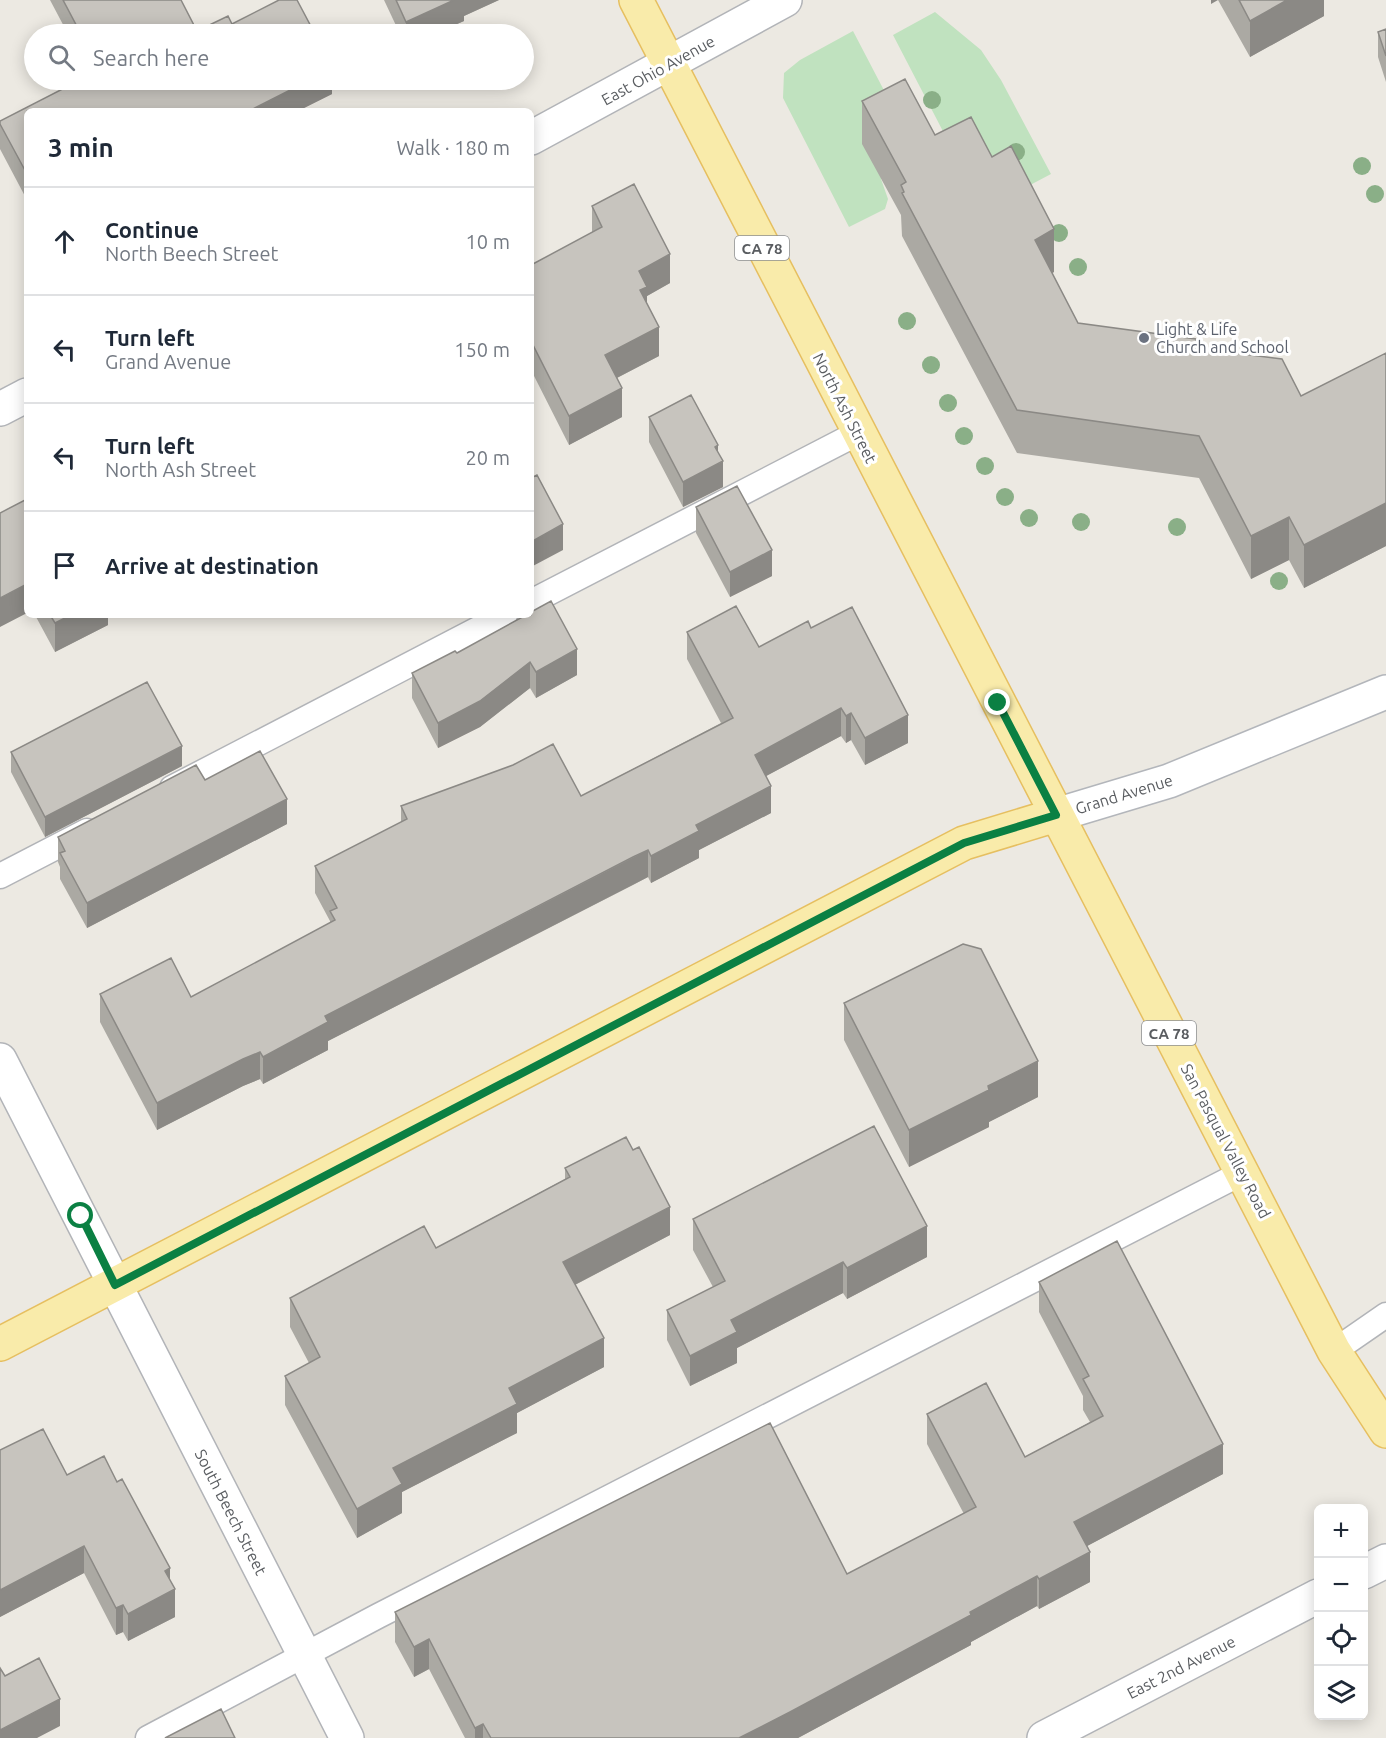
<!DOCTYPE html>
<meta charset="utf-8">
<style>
body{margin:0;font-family:Ubuntu,sans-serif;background:#f6f6f7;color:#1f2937}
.controls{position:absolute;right:18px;bottom:18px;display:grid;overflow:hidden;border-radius:9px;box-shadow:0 3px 15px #0003}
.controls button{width:54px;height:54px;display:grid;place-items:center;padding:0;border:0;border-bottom:2px solid #e0e1e3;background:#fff;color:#1f2937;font:30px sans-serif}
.stop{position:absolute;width:18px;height:18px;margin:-14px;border:4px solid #0b8043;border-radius:50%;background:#fff}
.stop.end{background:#0b8043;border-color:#fff;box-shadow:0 2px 6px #0008}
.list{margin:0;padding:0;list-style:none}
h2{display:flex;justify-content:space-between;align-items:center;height:78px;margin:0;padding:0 24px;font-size:26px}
h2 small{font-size:20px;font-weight:400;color:#747a83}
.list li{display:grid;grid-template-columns:39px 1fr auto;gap:18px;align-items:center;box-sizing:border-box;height:108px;padding:0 24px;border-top:2px solid #e0e1e3}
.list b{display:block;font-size:22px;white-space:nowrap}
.list p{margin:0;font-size:20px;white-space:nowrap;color:#747a83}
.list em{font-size:20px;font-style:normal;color:#747a83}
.icon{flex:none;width:33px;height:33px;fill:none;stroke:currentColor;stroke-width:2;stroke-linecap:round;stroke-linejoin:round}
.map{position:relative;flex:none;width:1386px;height:1738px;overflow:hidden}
.search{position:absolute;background:#fff;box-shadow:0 3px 15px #0003;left:24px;top:24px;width:510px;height:66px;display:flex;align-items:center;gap:15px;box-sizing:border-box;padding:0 21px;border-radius:33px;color:#747a83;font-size:22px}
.panel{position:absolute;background:#fff;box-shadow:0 3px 15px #0003;left:24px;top:108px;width:510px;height:510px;border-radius:9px}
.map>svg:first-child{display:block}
</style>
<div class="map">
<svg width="1386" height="1738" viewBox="0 0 1386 1738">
<rect width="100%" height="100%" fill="#ece9e2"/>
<path fill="#c0e2bf" d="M 935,12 L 981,50 L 1001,80 L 1051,174 L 1013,194 L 961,166 L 893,35 Z
M 853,31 L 901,123 L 881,179 L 888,199 L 885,209 L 849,227 L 783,98 L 784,73 L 800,60 Z"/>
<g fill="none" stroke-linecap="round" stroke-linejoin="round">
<g stroke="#b2b4b8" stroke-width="27">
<path id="lane" d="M 531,602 L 858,433
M 172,788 L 505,615
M 0,876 L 87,831
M 1334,1351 L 1386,1315
M 148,1738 L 378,1616 L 1242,1173"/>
</g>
<g stroke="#b2b4b8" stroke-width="36">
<path id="street" d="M 531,138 L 785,0
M 0,409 L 27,395
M 0,1060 L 347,1738
M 1364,1572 L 1386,1561
M 1044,1738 L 1318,1596"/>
</g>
<g stroke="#b3b6bb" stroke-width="36">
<path id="secondary" d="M 1056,815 L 1169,781 L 1386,692"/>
</g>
<g stroke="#e6bf60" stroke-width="36">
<path id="primary" d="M 636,0 L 1334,1351 L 1386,1431
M 0,1344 L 964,843 L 1056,815"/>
</g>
<use href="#lane" stroke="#fff" stroke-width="24"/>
<use href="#street" stroke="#fff" stroke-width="33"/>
<use href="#secondary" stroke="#fff" stroke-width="33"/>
<use href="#primary" stroke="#f9ebaa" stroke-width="33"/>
</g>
<g fill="#8aaf87">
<circle cx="932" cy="100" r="9"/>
<circle cx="1016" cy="152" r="9"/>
<circle cx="1362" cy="166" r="9"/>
<circle cx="1375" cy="194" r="9"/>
<circle cx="1059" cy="233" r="9"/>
<circle cx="1078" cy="267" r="9"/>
<circle cx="907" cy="321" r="9"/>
<circle cx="931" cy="365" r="9"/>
<circle cx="948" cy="403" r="9"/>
<circle cx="964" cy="436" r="9"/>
<circle cx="985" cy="466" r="9"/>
<circle cx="1005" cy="497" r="9"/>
<circle cx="1029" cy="518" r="9"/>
<circle cx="1081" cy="522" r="9"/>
<circle cx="1177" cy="527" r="9"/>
<circle cx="1279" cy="581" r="9"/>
</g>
<path fill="#aba9a3" d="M 50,0 L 181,0 L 197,31 L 232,24 L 315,34 L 68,34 Z
M 384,0 L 499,0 L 464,16 L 464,21 L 434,34 L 400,34 Z
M 1218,0 L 1324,0 L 1324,16 L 1250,57 Z
M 1386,29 L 1386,82 L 1378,57 L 1378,32 Z
M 80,80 L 332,80 L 332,94 L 298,111 L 27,111 L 27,200 L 0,149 L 0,121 Z
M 862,101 L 935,135 L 992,157 L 1054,272 L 1052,273 L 1078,323 L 1196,348 L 1301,396 L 1386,353 L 1386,546 L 1304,588 L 1289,560 L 1251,579 L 1199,478 L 1017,453 L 902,236 L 901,215 L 862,144 Z
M 592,206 L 670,283 L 647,296 L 647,303 L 659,356 L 617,378 L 622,417 L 569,445 L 531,370 L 531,265 L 592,233 Z
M 649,417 L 723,487 L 683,507 L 649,442 Z
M 696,507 L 772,576 L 730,597 L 696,533 Z
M 35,615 L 108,615 L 108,625 L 55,652 Z
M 526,615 L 577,675 L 536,698 L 530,688 L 480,727 L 438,748 L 412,698 L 412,673 L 457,653 Z
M 811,628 L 908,743 L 865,765 L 851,740 L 846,743 L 841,736 L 766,776 L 771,813 L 699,850 L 699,858 L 651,883 L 648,877 L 633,885 L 328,1041 L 328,1050 L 263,1084 L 260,1079 L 243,1086 L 157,1130 L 100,1022 L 100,994 L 191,997 L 330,923 L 330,921 L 315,893 L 315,866 L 401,823 L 401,806 L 581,796 L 721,723 L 687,659 L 687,632 L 759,647 Z
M 11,752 L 182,766 L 45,837 L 11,772 Z
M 205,780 L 287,824 L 87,928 L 60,879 L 60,867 L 58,862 L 58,837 Z
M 844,1003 L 1038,1097 L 989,1122 L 989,1127 L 909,1167 L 844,1040 Z
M 565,1168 L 670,1235 L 575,1285 L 604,1367 L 517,1413 L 517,1433 L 402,1492 L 402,1513 L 357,1538 L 285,1405 L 285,1376 L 309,1363 L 290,1327 L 290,1298 L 436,1248 L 565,1179 Z
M 693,1219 L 927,1257 L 847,1299 L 843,1293 L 737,1348 L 737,1363 L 690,1386 L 667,1340 L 667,1310 L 713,1287 L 693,1250 Z
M 1039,1282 L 1223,1474 L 1087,1546 L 1090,1582 L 1039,1609 L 1037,1606 L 971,1642 L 971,1645 L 798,1738 L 465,1738 L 429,1669 L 414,1677 L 395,1642 L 395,1612 L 847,1574 L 964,1514 L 927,1444 L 927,1414 L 1025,1457 L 1090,1422 L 1083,1410 L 1083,1396 L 1039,1312 Z
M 0,1450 L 67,1475 L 170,1581 L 175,1617 L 128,1641 L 123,1632 L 116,1635 L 84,1573 L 0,1617 Z"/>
<path fill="#8b8985" d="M 454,0 L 499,0 L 464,16 L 464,21 L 434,34 L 406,34 L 406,22 Z
M 1211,0 L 1218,0 L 1211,4 Z
M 1287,0 L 1324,0 L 1324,16 L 1250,57 L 1250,21 Z
M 310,80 L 332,80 L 332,94 L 298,111 L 249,111 Z
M 1054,229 L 1054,272 L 1035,282 L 1035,240 Z
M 670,254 L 670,283 L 647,296 L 647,316 L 640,300 L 639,271 Z
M 659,327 L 659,356 L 605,384 L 605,355 Z
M 622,388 L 622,417 L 569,445 L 569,416 Z
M 718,445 L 718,464 L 723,461 L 723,487 L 683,507 L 683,482 L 715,447 Z
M 1386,503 L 1386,546 L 1304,588 L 1304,545 Z
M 1289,517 L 1289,560 L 1251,579 L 1251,536 Z
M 563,524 L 563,550 L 531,567 L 531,542 Z
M 772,550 L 772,576 L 730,597 L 730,572 Z
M 27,584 L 27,613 L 0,627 L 0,598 Z
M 71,615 L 108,615 L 108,625 L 55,652 L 55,623 Z
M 577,649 L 577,675 L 536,698 L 536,672 Z
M 530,662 L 530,688 L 480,727 L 438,748 L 438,723 Z
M 841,708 L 841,736 L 755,782 L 755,755 Z
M 851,713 L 851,740 L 846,743 L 846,716 Z
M 908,715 L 908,743 L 865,765 L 865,738 Z
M 182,746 L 182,766 L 45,837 L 45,817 Z
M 771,786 L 771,813 L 699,850 L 699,858 L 651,883 L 651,856 L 696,825 Z
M 287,799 L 287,824 L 87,928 L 87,903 Z
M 648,850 L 648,877 L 328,1041 L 328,1050 L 263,1084 L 263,1057 L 325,1016 Z
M 260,1052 L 260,1079 L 243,1086 L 157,1130 L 157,1103 L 243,1059 Z
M 1038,1061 L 1038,1097 L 989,1122 L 989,1127 L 909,1167 L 909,1130 L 988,1086 Z
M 670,1207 L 670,1235 L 563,1291 L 563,1262 Z
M 927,1226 L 927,1257 L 847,1299 L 847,1268 Z
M 843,1262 L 843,1293 L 737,1348 L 737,1363 L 690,1386 L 690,1356 L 731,1320 Z
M 604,1338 L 604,1367 L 517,1413 L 517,1433 L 402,1492 L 402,1513 L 357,1538 L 357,1509 L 393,1468 L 509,1388 Z
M 1223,1444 L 1223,1474 L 1074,1553 L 1074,1522 Z
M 84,1546 L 84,1573 L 0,1617 L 0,1590 Z
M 1090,1552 L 1090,1582 L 1039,1609 L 1039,1579 Z
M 170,1568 L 170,1592 L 175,1589 L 175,1617 L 128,1641 L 128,1614 L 165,1571 Z
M 1037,1576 L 1037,1606 L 971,1642 L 971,1645 L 798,1738 L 739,1738 Z
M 123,1605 L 123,1632 L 116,1635 L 116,1608 Z
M 429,1639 L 429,1669 L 414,1677 L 414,1647 Z
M 60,1699 L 60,1726 L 37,1738 L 0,1738 L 0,1730 Z
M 483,1724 L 483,1738 L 475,1738 L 475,1728 Z"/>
<path fill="#c7c4be" stroke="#8b8985" stroke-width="1.5" d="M 63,0 L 181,0 L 197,31 L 228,16 L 232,24 L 279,0 L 297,0 L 315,34 L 81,34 Z
M 396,0 L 454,0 L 406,22 Z
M 1239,0 L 1287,0 L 1250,21 Z
M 1386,29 L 1386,56 L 1378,32 Z
M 905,79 L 935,135 L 971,117 L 992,157 L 1011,146 L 1054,229 L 1035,240 L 1078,323 L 1196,339 L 1196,348 L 1282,359 L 1301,396 L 1386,353 L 1386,503 L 1304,545 L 1289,517 L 1251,536 L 1199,436 L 1017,410 L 902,193 L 904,192 L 901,185 L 906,182 L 862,101 Z
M 80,80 L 310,80 L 249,111 L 27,111 L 27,174 L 0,124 L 0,121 Z
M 634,184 L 670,254 L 639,271 L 647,287 L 640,290 L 659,327 L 605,355 L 622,388 L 569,416 L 531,341 L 531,265 L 602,227 L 592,206 Z
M 691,395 L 718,445 L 715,447 L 723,461 L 683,482 L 649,417 Z
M 537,475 L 563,524 L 531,542 L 531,478 Z
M 737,486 L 772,550 L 730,572 L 696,507 Z
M 27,499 L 27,584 L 0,598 L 0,513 Z
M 551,601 L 577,649 L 536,672 L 530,662 L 480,701 L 438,723 L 412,673 L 455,651 L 457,653 L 526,615 L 531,615 L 531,612 Z
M 736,606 L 759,647 L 808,621 L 811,628 L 852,607 L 908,715 L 865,738 L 851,713 L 846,716 L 841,708 L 755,755 L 771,786 L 696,825 L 699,831 L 651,856 L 648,850 L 633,857 L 325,1016 L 328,1022 L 263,1057 L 260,1052 L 243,1059 L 157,1103 L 100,994 L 171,958 L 191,997 L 335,920 L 330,911 L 337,908 L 315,866 L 407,819 L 401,806 L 513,765 L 553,744 L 581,796 L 733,718 L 687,632 Z
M 50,615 L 71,615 L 55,623 Z
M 147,682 L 182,746 L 45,817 L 11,752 Z
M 260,751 L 287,799 L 87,903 L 60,853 L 65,851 L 58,837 L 196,765 L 205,780 Z
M 963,944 L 981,949 L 1038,1061 L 988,1086 L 989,1090 L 909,1130 L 844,1003 Z
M 874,1126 L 927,1226 L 847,1268 L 843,1262 L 731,1320 L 737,1332 L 690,1356 L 667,1310 L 725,1281 L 693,1219 Z
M 626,1137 L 633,1150 L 639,1147 L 670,1207 L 563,1262 L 604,1338 L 509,1388 L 517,1404 L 393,1468 L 402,1484 L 357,1509 L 285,1376 L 320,1357 L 290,1298 L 424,1226 L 436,1248 L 570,1177 L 565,1168 Z
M 1117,1241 L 1223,1444 L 1074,1522 L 1090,1552 L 1039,1579 L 1037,1576 L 970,1612 L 971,1615 L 790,1712 L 739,1738 L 491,1738 L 483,1724 L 475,1728 L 429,1639 L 414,1647 L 395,1612 L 770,1423 L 847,1574 L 976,1507 L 927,1414 L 986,1383 L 1025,1457 L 1103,1416 L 1083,1379 L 1089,1376 L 1039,1282 Z
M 43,1429 L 67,1475 L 104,1456 L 117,1482 L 122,1479 L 170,1568 L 165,1571 L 175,1589 L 128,1614 L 123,1605 L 116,1608 L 84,1546 L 0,1590 L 0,1450 Z
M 39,1658 L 60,1699 L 0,1730 L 0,1668 L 5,1676 Z
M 221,1709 L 235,1738 L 165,1738 Z"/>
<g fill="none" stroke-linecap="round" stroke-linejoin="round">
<path stroke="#0b8043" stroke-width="8" d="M 81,1216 L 115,1285 L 964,843 L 1056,815 L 998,703"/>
</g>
<circle fill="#6b7280" stroke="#fff" stroke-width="2" cx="1144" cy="338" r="6"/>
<g text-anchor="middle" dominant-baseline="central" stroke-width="6" stroke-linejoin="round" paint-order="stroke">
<g fill="#fff" stroke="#8c8e90" stroke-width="1.5">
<rect x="735" y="236" width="54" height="24" rx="4.5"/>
<rect x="1142" y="1021" width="54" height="24" rx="4.5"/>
</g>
<g font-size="15" font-weight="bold" fill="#5a5d61">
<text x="762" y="248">CA 78</text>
<text x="1169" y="1033">CA 78</text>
</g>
<g font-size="16" fill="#5a5d61" stroke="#fff">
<text transform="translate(658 70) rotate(-29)">East Ohio Avenue</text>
<text transform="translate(845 408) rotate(63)">North Ash Street</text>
<text transform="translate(1124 794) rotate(-17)">Grand Avenue</text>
<text transform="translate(1226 1141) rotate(62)">San Pasqual Valley Road</text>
<text transform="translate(231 1512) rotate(63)">South Beech Street</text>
<text transform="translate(1181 1667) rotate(-27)">East 2nd Avenue</text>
</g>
<g font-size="16" fill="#5b616d" stroke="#fff" text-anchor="start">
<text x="1156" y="329">Light &amp; Life<tspan x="1156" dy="18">Church and School</tspan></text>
</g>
</g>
</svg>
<div class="controls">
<button>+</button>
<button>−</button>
<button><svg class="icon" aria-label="locate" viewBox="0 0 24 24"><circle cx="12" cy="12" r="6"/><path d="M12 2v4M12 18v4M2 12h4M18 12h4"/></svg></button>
<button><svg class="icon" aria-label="layers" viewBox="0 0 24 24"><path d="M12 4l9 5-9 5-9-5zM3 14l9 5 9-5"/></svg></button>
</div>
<div class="stop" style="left:81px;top:1216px"></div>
<div class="stop end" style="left:998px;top:703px"></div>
<div class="search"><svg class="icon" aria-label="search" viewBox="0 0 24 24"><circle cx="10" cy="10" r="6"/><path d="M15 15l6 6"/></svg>Search here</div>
<section class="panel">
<h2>3 min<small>Walk · 180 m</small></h2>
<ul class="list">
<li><svg class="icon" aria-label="ahead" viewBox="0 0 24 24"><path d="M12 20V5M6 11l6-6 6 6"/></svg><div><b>Continue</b><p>North Beech Street</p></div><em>10 m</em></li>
<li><svg class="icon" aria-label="left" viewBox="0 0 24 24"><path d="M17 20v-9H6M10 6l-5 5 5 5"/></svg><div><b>Turn left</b><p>Grand Avenue</p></div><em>150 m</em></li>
<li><svg class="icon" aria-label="left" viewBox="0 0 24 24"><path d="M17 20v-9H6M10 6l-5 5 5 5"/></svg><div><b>Turn left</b><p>North Ash Street</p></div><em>20 m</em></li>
<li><svg class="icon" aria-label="arrive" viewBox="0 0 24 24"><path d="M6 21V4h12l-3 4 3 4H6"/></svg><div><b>Arrive at destination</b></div></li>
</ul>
</section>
</div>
